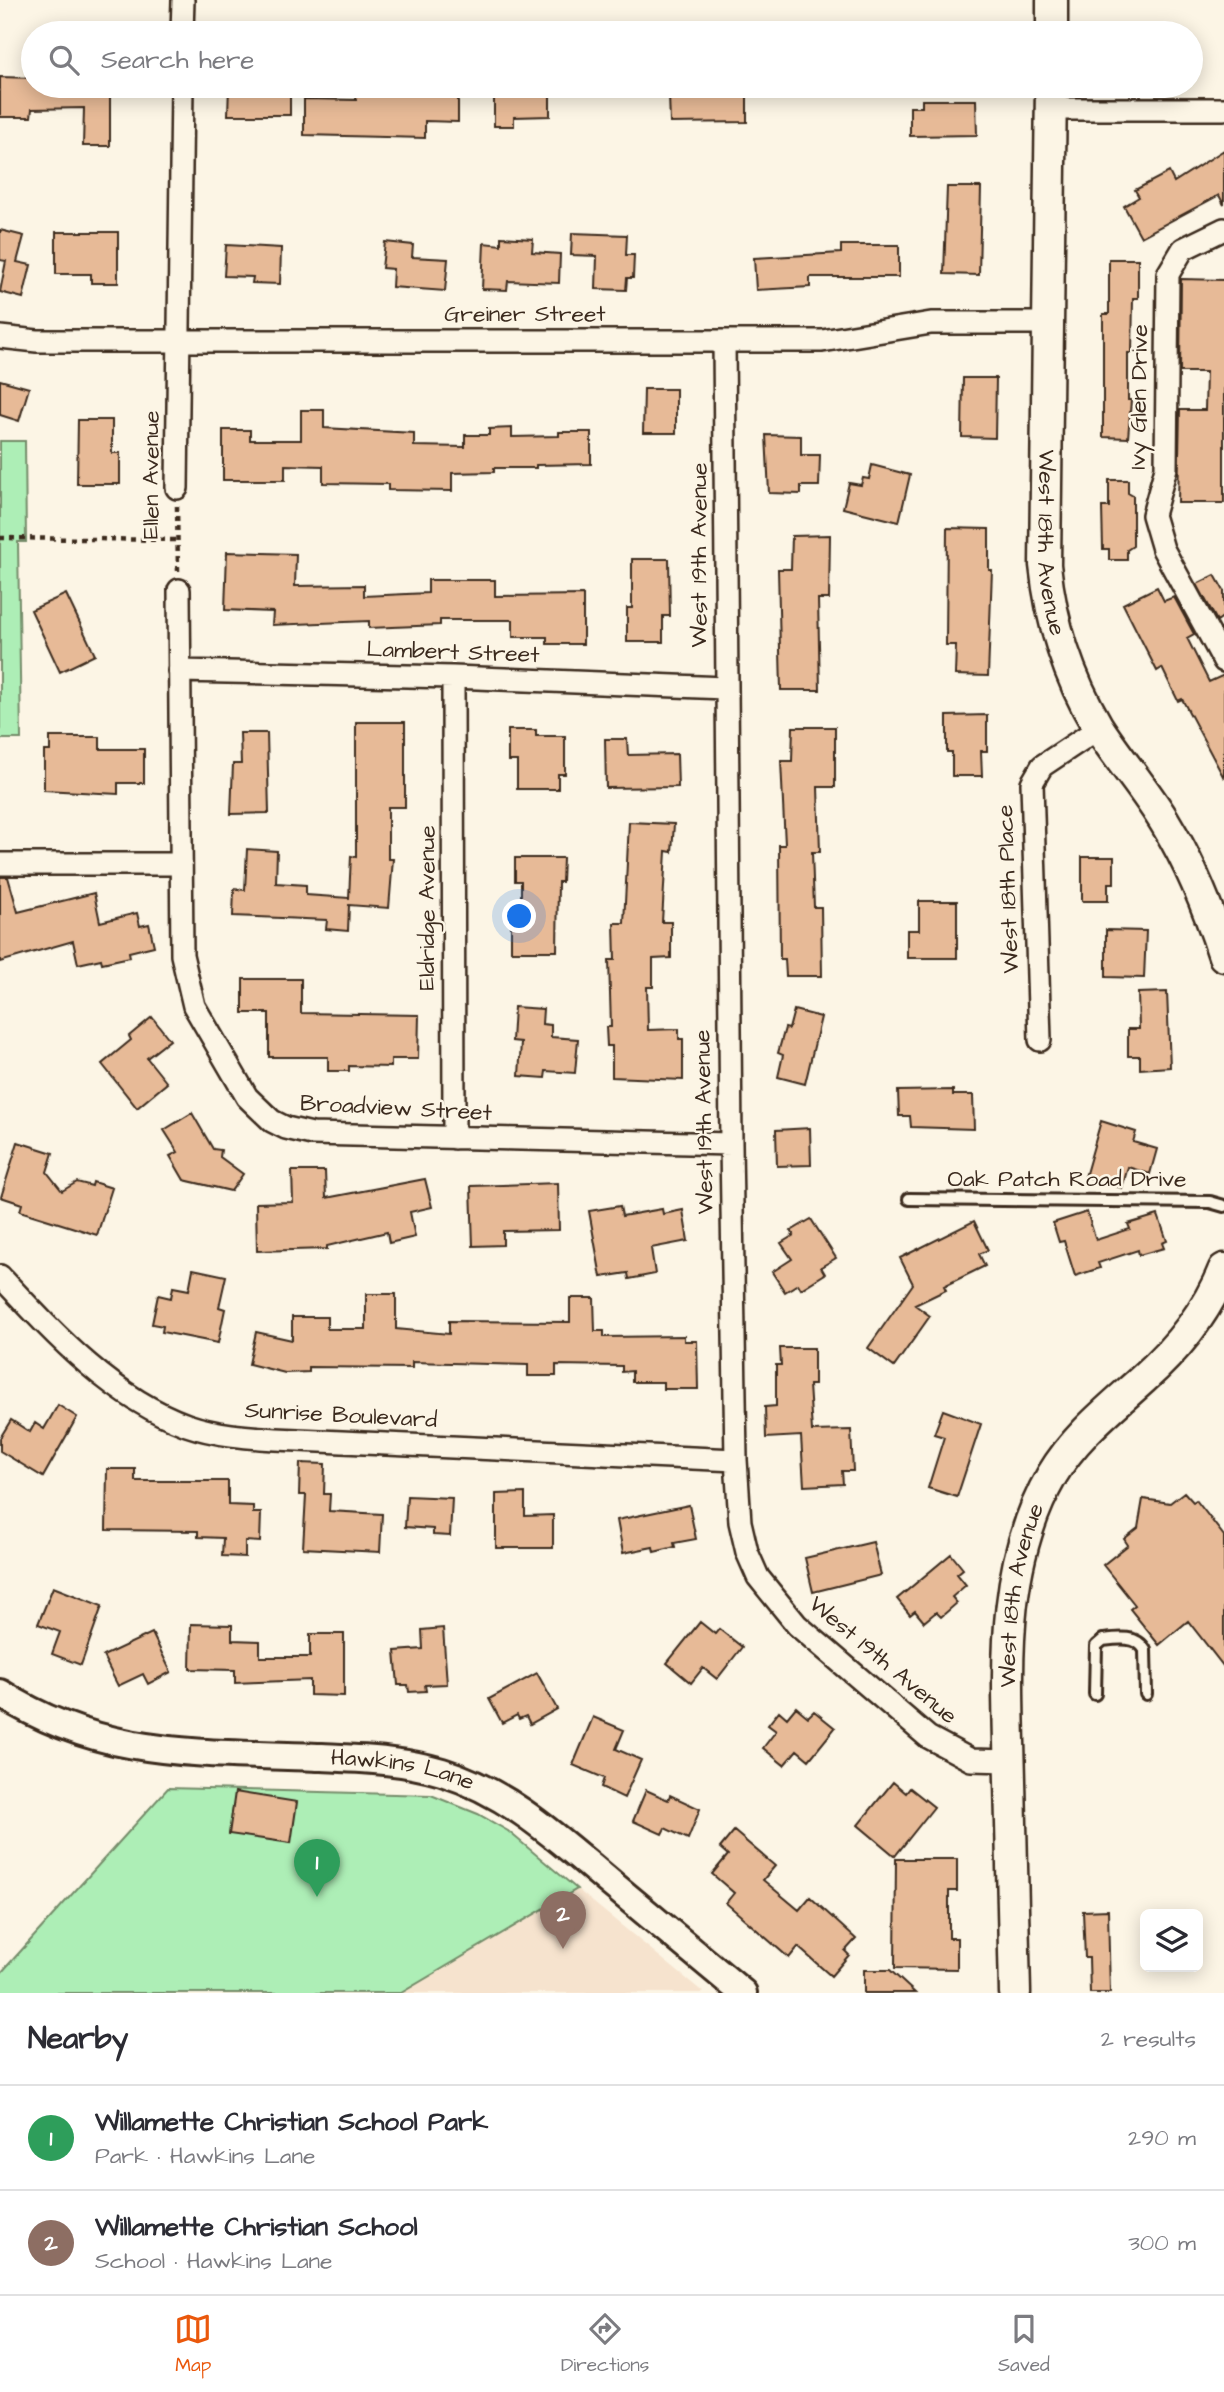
<!DOCTYPE html>
<meta charset="utf-8">
<style>
body{margin:0;font-family:"Architects Daughter",sans-serif;background:#f2f2f3;color:#2b2b33}
.controls{position:absolute;right:21px;bottom:21px;display:grid;overflow:hidden;border-radius:10px;box-shadow:0 4px 18px #0003}
.controls button{width:63px;height:63px;display:grid;place-items:center;padding:0;border:0;border-bottom:2px solid #e1e1e2;background:#fff;color:#2b2b33;font:35px sans-serif}
.you{position:absolute;left:520px;top:917px;width:24px;height:24px;margin:-18px;border:5px solid #fff;border-radius:50%;background:#1a73e8;box-shadow:0 0 0 10px #1a73e833}
.badge{display:grid;place-items:center;width:46px;height:46px;border-radius:50%;background:#ea580c;color:#fff;font-size:23px;font-weight:700}
.pin{position:absolute;translate:-50% -58px;filter:drop-shadow(0 2px 4px #0008)}
.pin::after{content:'';position:absolute;top:37px;width:24px;height:21px;background:inherit;clip-path:polygon(0 0,100% 0,50% 100%)}
.list{margin:0;padding:0;list-style:none}
h2{display:flex;justify-content:space-between;align-items:center;height:91px;margin:0;padding:0 28px;font-size:30px}
h2 small{font-size:23px;font-weight:400;color:#7c7c81}
.list li{display:grid;grid-template-columns:46px 1fr auto;gap:21px;align-items:center;box-sizing:border-box;height:105px;padding:0 28px;border-top:2px solid #e1e1e2}
.list b{display:block;font-size:26px;white-space:nowrap}
.list p{margin:0;font-size:23px;white-space:nowrap;color:#7c7c81}
.list em{font-size:23px;font-style:normal;color:#7c7c81}
.icon{flex:none;width:38px;height:38px;fill:none;stroke:currentColor;stroke-width:2;stroke-linecap:round;stroke-linejoin:round}
.map{position:relative;flex:none;width:1224px;height:1993px;overflow:hidden}
.search{position:absolute;background:#fff;box-shadow:0 4px 18px #0003;left:21px;right:21px;top:21px;height:77px;display:flex;align-items:center;gap:18px;box-sizing:border-box;padding:0 24px;border-radius:38px;color:#7c7c81;font-size:26px}
.sheet{height:301px;background:#fff}
nav{display:flex;justify-content:space-around;align-items:center;box-sizing:border-box;height:98px;border-top:2px solid #e1e1e2;background:#fff;font-size:19px;color:#7c7c81}
nav a{display:grid;justify-items:center;gap:4px}
nav .on{color:#ea580c}
.map>svg:first-child{display:block}
</style>
<div class="map">
<svg width="1224" height="1993" viewBox="0 0 1224 1993">
<rect width="100%" height="100%" fill="#fcf5e5"/>
<filter id="ink" filterUnits="userSpaceOnUse"><feTurbulence type="fractalNoise" baseFrequency=".0143" numOctaves="2"/><feDisplacementMap in="SourceGraphic" scale="14" xChannelSelector="R" yChannelSelector="G"/><feConvolveMatrix kernelMatrix="1 2 1 2 8 2 1 2 1" color-interpolation-filters="sRGB"/></filter>
<g filter="url(#ink)">
<path fill="#f6e3ce" d="M 577,1889 L 704,1993 L 401,1993 Z"/>
<path fill="#adeeb6" stroke="#748c6a" stroke-width="2" d="M 0,441 L 25,441 L 26,542 L 18,542 L 21,739 L 0,739 Z
M 168,1788 L 431,1795 L 478,1814 L 508,1831 L 577,1889 L 401,1993 L 0,1993 L 0,1974 Z"/>
<path fill="#e7ba97" stroke="#3b2a1e" stroke-width="2" d="M 0,77 L 33,78 L 33,86 L 110,86 L 110,146 L 83,146 L 84,108 L 32,109 L 31,117 L 0,117 Z
M 229,86 L 290,86 L 290,115 L 228,115 Z
M 494,86 L 550,86 L 550,116 L 514,117 L 514,126 L 494,126 Z
M 747,88 L 747,122 L 670,123 L 669,95 L 695,94 L 695,89 Z
M 356,94 L 458,94 L 458,122 L 425,121 L 425,138 L 304,135 L 304,99 L 356,100 Z
M 922,100 L 976,100 L 977,135 L 910,136 L 910,107 L 922,107 Z
M 1224,150 L 1224,205 L 1219,195 L 1141,237 L 1124,206 L 1139,197 L 1135,190 L 1169,172 L 1174,182 Z
M 947,187 L 981,187 L 979,275 L 944,274 Z
M 0,230 L 24,236 L 17,262 L 31,265 L 23,298 L 0,292 L 6,261 L 0,260 Z
M 56,232 L 118,232 L 118,283 L 91,283 L 91,274 L 56,274 Z
M 572,233 L 627,235 L 626,255 L 634,255 L 633,278 L 627,278 L 626,290 L 596,289 L 597,256 L 571,255 Z
M 501,237 L 533,239 L 532,252 L 560,254 L 559,283 L 508,281 L 507,290 L 482,289 L 484,243 L 501,245 Z
M 385,242 L 413,245 L 412,257 L 448,259 L 445,291 L 392,287 L 393,269 L 382,268 Z
M 226,245 L 281,248 L 280,284 L 252,283 L 253,277 L 224,276 Z
M 841,245 L 899,245 L 899,277 L 810,277 L 810,287 L 756,290 L 754,258 L 841,253 Z
M 1109,259 L 1138,259 L 1138,298 L 1133,298 L 1132,353 L 1128,353 L 1128,400 L 1131,400 L 1128,438 L 1103,437 L 1103,314 L 1109,314 Z
M 1181,279 L 1224,280 L 1224,503 L 1178,503 L 1180,410 L 1205,410 L 1206,372 L 1180,372 Z
M 963,378 L 996,378 L 995,438 L 962,437 Z
M 0,380 L 29,388 L 19,421 L 0,415 Z
M 644,389 L 676,389 L 676,433 L 643,433 Z
M 301,410 L 324,410 L 324,428 L 414,433 L 414,446 L 465,447 L 465,435 L 489,435 L 489,429 L 512,428 L 512,437 L 559,436 L 559,432 L 591,432 L 591,464 L 536,465 L 536,468 L 494,468 L 494,472 L 452,473 L 452,491 L 388,490 L 388,484 L 323,483 L 323,466 L 285,465 L 285,480 L 223,480 L 223,430 L 250,430 L 250,440 L 301,440 Z
M 78,420 L 112,420 L 112,453 L 120,453 L 120,484 L 77,484 Z
M 766,435 L 801,436 L 801,455 L 820,455 L 819,486 L 801,486 L 801,494 L 769,493 Z
M 872,465 L 910,475 L 899,522 L 843,508 L 849,483 L 861,485 L 863,478 L 869,479 Z
M 1109,480 L 1128,480 L 1128,493 L 1133,496 L 1133,546 L 1127,550 L 1127,560 L 1109,560 L 1109,549 L 1103,549 L 1102,507 L 1109,507 Z
M 947,528 L 989,529 L 989,570 L 992,570 L 988,676 L 955,675 L 956,645 L 946,645 Z
M 830,535 L 829,599 L 818,599 L 820,690 L 781,690 L 778,569 L 791,569 L 792,536 Z
M 227,552 L 296,554 L 295,586 L 364,585 L 364,596 L 428,593 L 428,580 L 495,580 L 495,596 L 583,595 L 583,644 L 547,644 L 547,637 L 513,637 L 513,620 L 440,620 L 440,625 L 369,628 L 369,621 L 272,625 L 273,612 L 225,610 Z
M 632,559 L 669,559 L 670,616 L 663,616 L 663,642 L 627,642 L 627,608 L 632,608 Z
M 1215,575 L 1224,591 L 1224,616 L 1217,621 L 1197,584 Z
M 1157,587 L 1164,601 L 1174,597 L 1194,634 L 1187,638 L 1209,682 L 1224,675 L 1224,778 L 1182,699 L 1178,701 L 1162,668 L 1157,671 L 1123,604 Z
M 66,594 L 95,655 L 60,672 L 31,610 Z
M 987,715 L 987,751 L 981,751 L 982,776 L 952,776 L 952,752 L 947,752 L 947,716 Z
M 356,722 L 405,722 L 405,807 L 388,807 L 388,859 L 393,859 L 389,908 L 349,905 L 348,931 L 326,929 L 327,920 L 233,916 L 234,889 L 245,890 L 247,849 L 277,851 L 276,883 L 306,885 L 306,895 L 349,898 L 351,856 L 356,857 Z
M 793,727 L 835,727 L 835,787 L 818,787 L 820,852 L 812,852 L 814,907 L 821,907 L 822,976 L 786,976 L 785,959 L 780,959 L 779,845 L 785,845 L 781,761 L 792,761 Z
M 508,730 L 536,730 L 536,736 L 565,736 L 565,774 L 558,774 L 558,789 L 517,789 L 517,761 L 508,761 Z
M 240,733 L 267,733 L 269,813 L 231,814 L 233,764 L 241,764 Z
M 50,737 L 100,737 L 100,749 L 144,749 L 144,783 L 118,783 L 118,794 L 44,790 L 44,751 L 50,751 Z
M 605,739 L 627,739 L 628,755 L 677,754 L 678,787 L 606,788 Z
M 629,822 L 674,824 L 672,852 L 666,851 L 662,922 L 671,922 L 671,958 L 653,959 L 653,987 L 647,987 L 648,1030 L 679,1029 L 679,1039 L 683,1039 L 683,1080 L 612,1077 L 612,1046 L 607,1046 L 606,1027 L 611,1027 L 609,960 L 615,960 L 614,923 L 624,923 Z
M 1082,857 L 1114,857 L 1114,883 L 1108,883 L 1108,901 L 1082,901 Z
M 515,858 L 563,858 L 562,882 L 558,882 L 557,951 L 511,951 L 511,923 L 521,923 L 521,881 L 515,881 Z
M 0,877 L 8,877 L 18,912 L 94,893 L 100,922 L 137,913 L 140,926 L 149,924 L 154,946 L 129,952 L 130,957 L 102,963 L 101,959 L 78,964 L 73,941 L 0,962 Z
M 919,901 L 957,901 L 957,958 L 907,958 L 907,930 L 919,930 Z
M 1106,930 L 1146,931 L 1144,978 L 1106,977 Z
M 243,979 L 301,979 L 301,1013 L 419,1015 L 418,1059 L 391,1059 L 391,1067 L 349,1066 L 349,1071 L 328,1071 L 328,1057 L 269,1057 L 269,1013 L 243,1013 Z
M 1167,992 L 1170,1067 L 1140,1069 L 1140,1056 L 1128,1056 L 1128,1029 L 1139,1029 L 1138,993 Z
M 514,1007 L 543,1009 L 542,1024 L 551,1025 L 551,1037 L 578,1039 L 575,1073 L 546,1071 L 545,1078 L 519,1076 L 521,1042 L 512,1041 Z
M 794,1010 L 821,1017 L 805,1084 L 778,1077 L 783,1055 L 778,1053 L 785,1028 L 789,1029 Z
M 152,1017 L 170,1040 L 147,1058 L 167,1083 L 137,1108 L 102,1064 L 131,1040 L 129,1036 Z
M 953,1090 L 953,1095 L 973,1095 L 974,1129 L 911,1127 L 910,1116 L 899,1116 L 898,1091 Z
M 192,1113 L 213,1149 L 221,1150 L 220,1157 L 243,1174 L 231,1191 L 184,1180 L 170,1156 L 178,1152 L 164,1130 Z
M 1101,1121 L 1136,1132 L 1133,1142 L 1157,1149 L 1150,1174 L 1128,1167 L 1122,1188 L 1085,1177 Z
M 810,1128 L 811,1165 L 777,1166 L 776,1130 Z
M 18,1142 L 53,1153 L 47,1172 L 62,1191 L 77,1182 L 92,1186 L 93,1182 L 112,1188 L 97,1235 L 20,1211 L 22,1204 L 1,1197 Z
M 292,1171 L 325,1171 L 326,1198 L 425,1179 L 432,1207 L 410,1212 L 415,1237 L 389,1243 L 387,1232 L 327,1246 L 327,1249 L 257,1251 L 256,1203 L 293,1202 Z
M 558,1183 L 559,1230 L 503,1231 L 503,1245 L 473,1246 L 471,1186 Z
M 620,1206 L 622,1216 L 662,1209 L 663,1214 L 683,1210 L 688,1241 L 651,1248 L 655,1274 L 629,1279 L 628,1273 L 601,1277 L 589,1211 Z
M 1087,1212 L 1096,1240 L 1130,1229 L 1128,1224 L 1158,1215 L 1167,1241 L 1162,1243 L 1164,1248 L 1139,1255 L 1138,1250 L 1098,1263 L 1100,1268 L 1075,1276 L 1064,1241 L 1059,1242 L 1053,1223 Z
M 811,1219 L 836,1258 L 821,1267 L 825,1274 L 801,1289 L 798,1284 L 785,1292 L 772,1272 L 792,1259 L 781,1243 L 794,1235 L 791,1231 Z
M 974,1221 L 988,1250 L 979,1254 L 985,1266 L 944,1286 L 946,1290 L 915,1305 L 930,1316 L 894,1367 L 868,1348 L 913,1284 L 900,1258 Z
M 193,1269 L 226,1276 L 219,1307 L 225,1309 L 218,1343 L 162,1332 L 163,1326 L 152,1324 L 158,1295 L 171,1298 L 173,1287 L 189,1290 Z
M 366,1294 L 396,1294 L 396,1329 L 449,1334 L 449,1321 L 570,1322 L 570,1298 L 594,1298 L 595,1331 L 604,1331 L 604,1337 L 684,1336 L 684,1341 L 697,1341 L 698,1389 L 663,1389 L 663,1382 L 632,1382 L 632,1371 L 622,1372 L 622,1366 L 556,1365 L 556,1376 L 528,1376 L 528,1365 L 412,1362 L 412,1368 L 309,1367 L 309,1372 L 285,1373 L 249,1364 L 256,1332 L 292,1340 L 292,1317 L 327,1317 L 327,1329 L 366,1329 Z
M 780,1348 L 814,1348 L 814,1385 L 809,1385 L 812,1431 L 851,1430 L 853,1471 L 842,1471 L 843,1484 L 804,1486 L 801,1436 L 766,1438 L 765,1407 L 776,1406 L 776,1365 L 781,1365 Z
M 58,1405 L 77,1417 L 43,1477 L 0,1451 L 0,1438 L 11,1420 L 30,1432 L 35,1423 L 44,1429 Z
M 943,1410 L 981,1424 L 957,1497 L 928,1488 L 944,1437 L 934,1434 Z
M 300,1463 L 325,1464 L 324,1494 L 330,1494 L 329,1511 L 382,1514 L 380,1552 L 303,1548 L 306,1495 L 299,1495 Z
M 107,1469 L 135,1469 L 135,1481 L 228,1481 L 228,1505 L 253,1506 L 253,1513 L 261,1513 L 260,1542 L 245,1541 L 245,1557 L 222,1556 L 223,1538 L 198,1537 L 198,1531 L 106,1530 Z
M 1184,1492 L 1193,1502 L 1196,1500 L 1224,1536 L 1224,1667 L 1188,1621 L 1159,1645 L 1130,1609 L 1135,1605 L 1103,1565 L 1128,1545 L 1124,1539 L 1138,1528 L 1143,1499 L 1170,1503 Z
M 525,1493 L 525,1516 L 553,1515 L 553,1548 L 496,1548 L 496,1494 Z
M 407,1496 L 452,1498 L 450,1536 L 433,1535 L 433,1529 L 405,1527 Z
M 689,1505 L 696,1539 L 674,1543 L 675,1547 L 654,1552 L 653,1547 L 623,1553 L 617,1520 Z
M 873,1542 L 881,1575 L 813,1592 L 805,1558 Z
M 951,1554 L 963,1569 L 957,1574 L 966,1585 L 952,1597 L 957,1603 L 941,1617 L 936,1612 L 924,1622 L 915,1611 L 910,1615 L 897,1599 Z
M 53,1587 L 102,1606 L 81,1665 L 52,1654 L 60,1632 L 38,1624 Z
M 700,1622 L 715,1634 L 719,1629 L 742,1647 L 717,1679 L 703,1668 L 691,1683 L 667,1663 Z
M 191,1624 L 232,1625 L 232,1640 L 260,1641 L 260,1657 L 310,1657 L 310,1634 L 344,1634 L 344,1696 L 310,1695 L 310,1680 L 235,1683 L 235,1670 L 190,1669 Z
M 443,1628 L 447,1684 L 425,1685 L 426,1691 L 409,1692 L 408,1685 L 398,1685 L 395,1651 L 423,1649 L 422,1630 Z
M 152,1633 L 171,1672 L 148,1684 L 143,1674 L 118,1686 L 103,1656 Z
M 537,1673 L 557,1709 L 530,1724 L 526,1716 L 519,1719 L 517,1715 L 502,1723 L 489,1699 Z
M 796,1707 L 808,1717 L 814,1711 L 835,1728 L 809,1760 L 797,1750 L 784,1765 L 763,1748 L 776,1731 L 768,1725 L 779,1711 L 787,1718 Z
M 593,1717 L 624,1730 L 616,1749 L 641,1760 L 624,1798 L 601,1787 L 604,1778 L 573,1765 Z
M 893,1782 L 906,1793 L 910,1788 L 934,1807 L 895,1856 L 858,1825 Z
M 646,1790 L 668,1800 L 670,1795 L 700,1809 L 688,1839 L 665,1828 L 662,1834 L 633,1821 Z
M 235,1792 L 297,1802 L 291,1843 L 229,1834 Z
M 734,1831 L 775,1866 L 763,1880 L 799,1910 L 810,1897 L 856,1939 L 845,1951 L 849,1955 L 831,1976 L 798,1947 L 789,1958 L 726,1903 L 734,1893 L 712,1874 L 728,1855 L 720,1848 Z
M 896,1859 L 957,1859 L 957,1891 L 949,1891 L 949,1938 L 957,1938 L 957,1969 L 895,1968 Z
M 1108,1910 L 1110,1993 L 1090,1993 L 1089,1958 L 1085,1958 L 1083,1911 Z
M 864,1970 L 890,1970 L 915,1993 L 864,1993 Z"/>
<g fill="none" stroke-linecap="round" stroke-linejoin="round">
<g stroke="#3b2a1e" stroke-width="16">
<path id="service" d="M 909,1199 L 1210,1202 L 1224,1206
M 1095,1694 L 1096,1646 L 1103,1640 C 1118,1638 1137,1635 1145,1650 L 1146,1694"/>
</g>
<g stroke="#3b2a1e" stroke-width="26">
<path id="minor" d="M 182,33 L 183,0
M 1051,109 L 1224,109
M 1224,229 L 1183,249 L 1168,274 L 1166,468 L 1153,515 L 1163,549 L 1224,661
M 0,337 L 37,341 L 822,341 L 931,323 L 1048,323
M 724,341 L 731,1144 L 736,1460 L 740,1522 L 747,1552 L 758,1577 L 797,1625 L 928,1737 L 971,1760 L 1010,1761
M 177,488 L 182,86
M 179,590 L 182,955 L 194,1006 L 247,1097 L 272,1121 L 286,1128 L 312,1134 L 731,1144
M 179,671 L 453,677 L 725,688
M 453,677 L 454,1138
M 0,864 L 179,864
M 1040,1040 L 1032,783 L 1042,766 L 1099,728
M 0,1276 C 53,1333 112,1398 187,1425 C 216,1435 246,1437 276,1439 L 736,1460"/>
</g>
<g stroke="#3b2a1e" stroke-width="32">
<g id="tertiary">
<path id="s1" d="M 0,1693 C 104,1760 203,1752 322,1757 C 362,1759 403,1760 442,1772 C 510,1793 559,1840 613,1885 C 656,1921 700,1957 743,1993"/>
</g>
</g>
<g stroke="#3b2a1e" stroke-width="35">
<g id="secondary">
<path d="M 1052,33 L 1052,0"/>
<path id="s2" d="M 1051,86 L 1045,565 C 1051,624 1068,676 1098,727 C 1119,760 1146,790 1166,824 C 1191,865 1209,910 1224,956"/>
<path id="s3" d="M 1015,1993 C 1013,1922 1012,1851 1010,1781 C 1008,1677 998,1568 1052,1475 C 1075,1436 1111,1408 1143,1379 C 1177,1349 1207,1311 1224,1269"/>
</g>
</g>
<path stroke="#3b2a1e" stroke-width="4.5" stroke-dasharray="5 5" stroke-linecap="butt" d="M 177,506 L 178,571
M 0,538 L 178,540"/>
<use href="#service" stroke="#fcf5e5" stroke-width="10"/>
<use href="#minor" stroke="#fcf5e5" stroke-width="21"/>
<use href="#tertiary" stroke="#fcf5e5" stroke-width="26"/>
<use href="#secondary" stroke="#fcf5e5" stroke-width="30"/>
</g>
</g>
<g text-anchor="middle" dominant-baseline="central" stroke-width="5" stroke-linejoin="round" paint-order="stroke">
<g font-size="23" fill="#3b2a1e" stroke="#fcf5e5">
<text x="525" y="314">Greiner Street</text>
<text transform="translate(1139 397) rotate(-89)">Ivy Glen Drive</text>
<text transform="translate(151 475) rotate(-90)">Ellen Avenue</text>
<text stroke="none"><textPath href="#s2" startOffset="457">West 18th Avenue</textPath></text>
<text transform="translate(699 555) rotate(-90)">West 19th Avenue</text>
<text transform="translate(453 652) rotate(2)">Lambert Street</text>
<text transform="translate(1008 889) rotate(-92)">West 18th Place</text>
<text transform="translate(427 908) rotate(-90)">Eldridge Avenue</text>
<text transform="translate(396 1108) rotate(3)">Broadview Street</text>
<text transform="translate(704 1122) rotate(-91)">West 19th Avenue</text>
<text x="1067" y="1179">Oak Patch Road Drive</text>
<text transform="translate(341 1415) rotate(3)">Sunrise Boulevard</text>
<text stroke="none"><textPath href="#s3" startOffset="399">West 18th Avenue</textPath></text>
<text transform="translate(883 1660) rotate(40)">West 19th Avenue</text>
<text stroke="none"><textPath href="#s1" startOffset="415">Hawkins Lane</textPath></text>
</g>
</g>
</svg>
<div class="controls">
<button><svg class="icon" aria-label="layers" viewBox="0 0 24 24"><path d="M12 4l9 5-9 5-9-5zM3 14l9 5 9-5"/></svg></button>
</div>
<div class="you"></div>
<div class="pin badge" style="left:317px;top:1897px;background:#2e9e5b">1</div>
<div class="pin badge" style="left:563px;top:1949px;background:#8d6e63">2</div>
<div class="search"><svg class="icon" aria-label="search" viewBox="0 0 24 24"><circle cx="10" cy="10" r="6"/><path d="M15 15l6 6"/></svg>Search here</div>
</div>
<section class="sheet">
<h2>Nearby<small>2 results</small></h2>
<ul class="list">
<li><span class="badge" style="background:#2e9e5b">1</span><div><b>Willamette Christian School Park</b><p>Park · Hawkins Lane</p></div><em>290 m</em></li>
<li><span class="badge" style="background:#8d6e63">2</span><div><b>Willamette Christian School</b><p>School · Hawkins Lane</p></div><em>300 m</em></li>
</ul>
</section>
<nav>
<a class="on"><svg class="icon" aria-label="map" viewBox="0 0 24 24"><path d="M3 6l6-2 6 2 6-2v14l-6 2-6-2-6 2zM9 4v14M15 6v14"/></svg>Map</a>
<a><svg class="icon" aria-label="directions" viewBox="0 0 24 24"><path d="M12 3l9 9-9 9-9-9zM9 14v-3h6M13 9l2 2-2 2"/></svg>Directions</a>
<a><svg class="icon" aria-label="saved" viewBox="0 0 24 24"><path d="M7 4h10v16l-5-4-5 4z"/></svg>Saved</a>
</nav>
